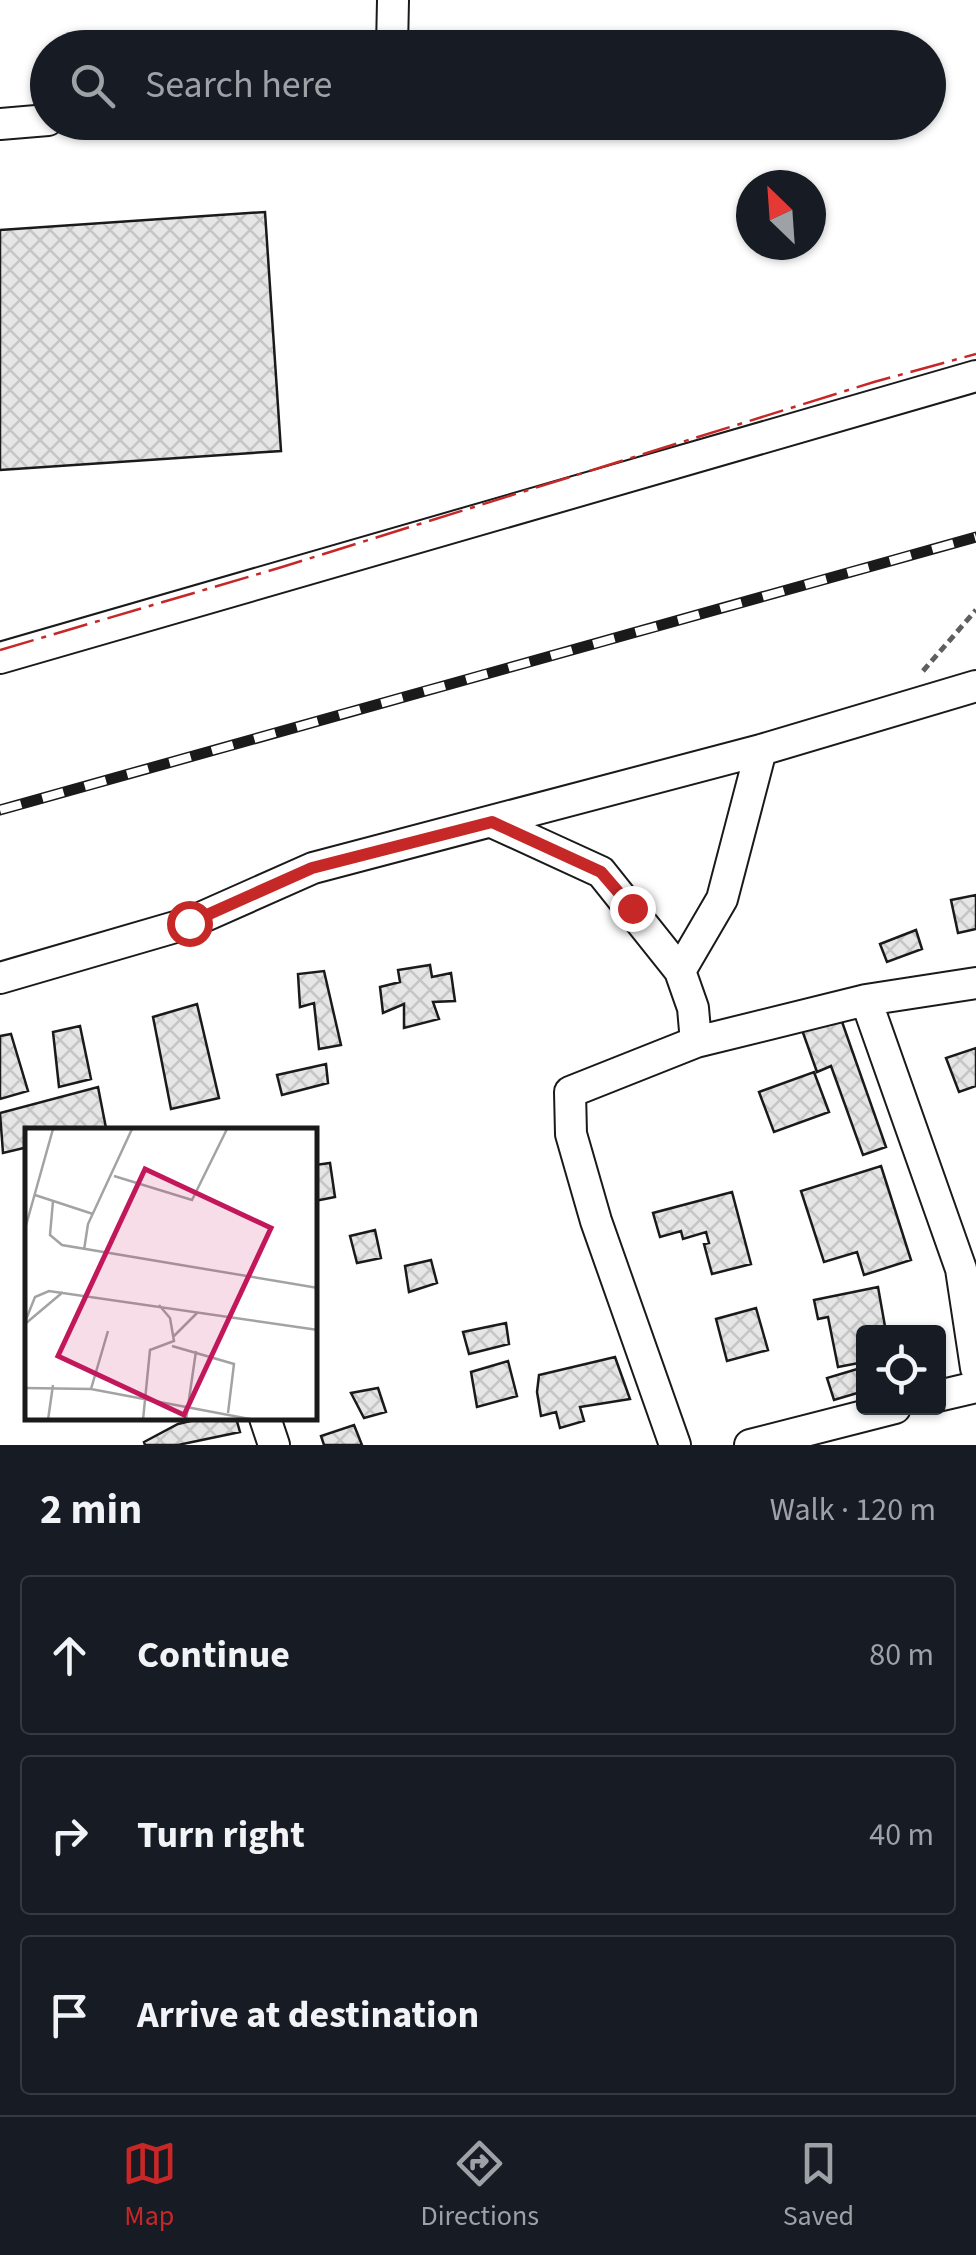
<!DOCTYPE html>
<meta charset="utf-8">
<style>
body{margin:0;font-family:"Source Sans 3",sans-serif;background:#20242c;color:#f1f3f6}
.controls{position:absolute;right:30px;bottom:30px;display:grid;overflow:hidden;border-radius:10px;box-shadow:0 2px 8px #0004}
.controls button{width:90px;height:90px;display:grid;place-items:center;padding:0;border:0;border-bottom:2px solid #363941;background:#171b24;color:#f1f3f6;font:50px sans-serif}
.compass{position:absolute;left:736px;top:170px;width:90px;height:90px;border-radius:50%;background:#171b24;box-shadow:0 2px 8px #0004;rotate:335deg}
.stop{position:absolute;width:30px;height:30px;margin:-22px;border:8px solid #c62828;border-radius:50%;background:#fff}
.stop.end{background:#c62828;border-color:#fff;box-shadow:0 2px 10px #0008}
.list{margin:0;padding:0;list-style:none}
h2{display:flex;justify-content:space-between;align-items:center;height:130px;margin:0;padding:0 40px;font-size:42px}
h2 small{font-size:32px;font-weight:400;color:#9ea1a6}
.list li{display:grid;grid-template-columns:65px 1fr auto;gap:30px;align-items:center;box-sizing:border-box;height:160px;margin:0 20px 20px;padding:0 20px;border:2px solid #363941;border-radius:10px}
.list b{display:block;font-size:38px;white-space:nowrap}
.list em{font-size:32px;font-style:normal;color:#9ea1a6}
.icon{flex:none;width:55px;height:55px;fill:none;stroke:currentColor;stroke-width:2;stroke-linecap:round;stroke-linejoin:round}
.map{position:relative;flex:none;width:976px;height:1445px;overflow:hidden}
.search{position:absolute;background:#171b24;box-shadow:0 2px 8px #0004;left:30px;right:30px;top:30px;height:110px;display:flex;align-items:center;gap:25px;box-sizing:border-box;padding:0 35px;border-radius:55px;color:#9ea1a6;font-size:38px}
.sheet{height:670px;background:#171b24}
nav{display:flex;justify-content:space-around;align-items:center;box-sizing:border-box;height:140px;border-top:2px solid #363941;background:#171b24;font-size:28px;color:#9ea1a6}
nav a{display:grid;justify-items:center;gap:5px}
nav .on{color:#c62828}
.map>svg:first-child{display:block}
</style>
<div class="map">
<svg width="976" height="1445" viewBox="0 0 976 1445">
<defs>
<pattern id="building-cross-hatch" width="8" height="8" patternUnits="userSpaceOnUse" patternTransform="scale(2.5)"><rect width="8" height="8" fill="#e6e6e6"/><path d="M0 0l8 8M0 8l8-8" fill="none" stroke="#c5c5c5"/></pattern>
</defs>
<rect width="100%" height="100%" fill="#fff"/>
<path fill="url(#building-cross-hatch)" stroke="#1a1a1a" stroke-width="2.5" d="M 265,212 L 281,451 L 0,470 L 0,230 Z
M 976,895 L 976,929 L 958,933 L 951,900 Z
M 916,930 L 922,949 L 887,962 L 880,944 Z
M 430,965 L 432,977 L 451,973 L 455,1001 L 433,1002 L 439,1019 L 404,1028 L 404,1004 L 383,1013 L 380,987 L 400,982 L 398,970 Z
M 324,971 L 341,1045 L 319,1049 L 314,1003 L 300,1007 L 298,974 Z
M 197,1004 L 219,1098 L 171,1109 L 153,1017 Z
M 840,1016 L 886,1147 L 863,1155 L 831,1066 L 817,1072 L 802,1030 Z
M 80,1026 L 91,1079 L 59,1087 L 53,1032 Z
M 11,1034 L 28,1091 L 0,1099 L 0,1036 Z
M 976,1048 L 976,1086 L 959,1092 L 946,1058 Z
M 326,1064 L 328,1083 L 282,1095 L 277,1075 Z
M 814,1072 L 829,1112 L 774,1132 L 759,1092 Z
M 98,1087 L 106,1128 L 28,1130 L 28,1147 L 3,1153 L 0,1113 Z
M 330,1163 L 335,1197 L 315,1201 L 315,1165 Z
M 881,1166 L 911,1260 L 864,1275 L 857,1252 L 824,1262 L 801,1191 Z
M 732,1192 L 751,1264 L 712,1274 L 704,1244 L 709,1243 L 706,1232 L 683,1239 L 681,1231 L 660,1237 L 653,1213 Z
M 375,1230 L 381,1258 L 357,1263 L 350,1236 Z
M 431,1260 L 437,1283 L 409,1292 L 405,1266 Z
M 878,1287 L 886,1332 L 864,1332 L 864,1362 L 838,1367 L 828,1317 L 818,1319 L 814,1300 Z
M 756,1308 L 768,1350 L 727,1361 L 716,1319 Z
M 506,1323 L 509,1344 L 469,1354 L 463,1332 Z
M 615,1357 L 630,1399 L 580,1407 L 584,1421 L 560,1428 L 556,1412 L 541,1416 L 537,1392 L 539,1375 Z
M 508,1361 L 517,1396 L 477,1407 L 471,1372 Z
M 864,1367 L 864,1391 L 834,1400 L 827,1378 Z
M 378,1388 L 386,1412 L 364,1418 L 351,1393 Z
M 203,1418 L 236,1418 L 240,1432 L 178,1445 L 145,1445 L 144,1442 L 178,1424 Z
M 354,1425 L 362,1445 L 324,1445 L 321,1436 Z"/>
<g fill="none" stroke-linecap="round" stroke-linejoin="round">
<g stroke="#1a1a1a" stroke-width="34">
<path id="minor" d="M 392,48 L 393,0
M 0,124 L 48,120
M 0,658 L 976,376
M 492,822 L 601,872 L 680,971 L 693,1008 L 696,1042 L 570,1092 L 571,1134 L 596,1221 L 675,1445
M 680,971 L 722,899 L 761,750
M 0,978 L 189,923 L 313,868 L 761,750 L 976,686
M 866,1000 L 961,1269 L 976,1368
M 696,1042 L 866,1000 L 976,983
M 938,1396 L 976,1387
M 265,1418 L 274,1445
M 750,1445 L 895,1408"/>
</g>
<path stroke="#5f5f5f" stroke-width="5" stroke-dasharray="8 5" stroke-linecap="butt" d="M 923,671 L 976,610"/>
<use href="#minor" stroke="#fff" stroke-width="30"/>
<g stroke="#1a1a1a" stroke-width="11">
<path id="rail" d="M 0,810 L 976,537"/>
</g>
<use href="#rail" stroke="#fff" stroke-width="8" stroke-dasharray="22" stroke-linecap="butt"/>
<path stroke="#c62828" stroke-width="2.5" stroke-dasharray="35 8 5 8" stroke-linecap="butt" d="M 0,650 L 282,567 L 874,382 L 976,354"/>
</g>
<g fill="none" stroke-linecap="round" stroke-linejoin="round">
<path stroke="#c62828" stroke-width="12" d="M 189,923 L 312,868 L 492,822 L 601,872 L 632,908"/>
</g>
<g transform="translate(25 1128)">
<rect width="292" height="292" fill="#fff"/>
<path fill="none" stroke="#a3a3a3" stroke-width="2.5" d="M 89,48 L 167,72 L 202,1M 10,67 L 68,86M 28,73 L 25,107 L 37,117 L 293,160M 0,101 L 28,1M 59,122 L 63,96 L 107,1M 0,194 L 10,169 L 24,163 L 293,202M 0,196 L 38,164M 149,208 L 172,185M 147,218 L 209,236 L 203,285M 0,260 L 66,261 L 230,292M 66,261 L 83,203M 23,292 L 28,257M 118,292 L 125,222 L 149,213 L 145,190 L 134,177M 161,292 L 171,223"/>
<path fill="#c2185b" fill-opacity="0.15" stroke="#c2185b" stroke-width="5" d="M 120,41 L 246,100 L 159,287 L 33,228 Z"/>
<rect width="292" height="292" fill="none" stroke="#1a1a1a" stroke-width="5"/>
</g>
</svg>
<div class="controls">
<button><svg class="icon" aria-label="locate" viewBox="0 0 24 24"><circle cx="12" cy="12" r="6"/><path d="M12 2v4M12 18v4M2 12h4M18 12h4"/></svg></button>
</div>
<svg class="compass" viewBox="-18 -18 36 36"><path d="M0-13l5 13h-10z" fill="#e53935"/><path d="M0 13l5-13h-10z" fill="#9ea1a6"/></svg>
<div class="stop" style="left:189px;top:923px"></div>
<div class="stop end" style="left:632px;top:908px"></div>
<div class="search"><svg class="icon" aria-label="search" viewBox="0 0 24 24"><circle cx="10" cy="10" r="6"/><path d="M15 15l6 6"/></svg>Search here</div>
</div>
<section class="sheet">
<h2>2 min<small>Walk · 120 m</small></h2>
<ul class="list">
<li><svg class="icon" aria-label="ahead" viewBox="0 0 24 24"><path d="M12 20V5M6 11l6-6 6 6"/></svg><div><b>Continue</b></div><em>80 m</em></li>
<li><svg class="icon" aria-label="right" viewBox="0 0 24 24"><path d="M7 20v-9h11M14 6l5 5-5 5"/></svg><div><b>Turn right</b></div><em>40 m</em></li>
<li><svg class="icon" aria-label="arrive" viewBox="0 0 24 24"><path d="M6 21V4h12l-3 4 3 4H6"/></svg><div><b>Arrive at destination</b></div></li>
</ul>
</section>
<nav>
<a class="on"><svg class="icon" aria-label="map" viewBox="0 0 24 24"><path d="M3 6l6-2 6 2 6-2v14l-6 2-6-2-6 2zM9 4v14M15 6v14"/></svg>Map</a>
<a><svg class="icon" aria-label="directions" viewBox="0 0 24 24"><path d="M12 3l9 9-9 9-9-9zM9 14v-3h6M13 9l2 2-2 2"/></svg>Directions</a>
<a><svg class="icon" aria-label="saved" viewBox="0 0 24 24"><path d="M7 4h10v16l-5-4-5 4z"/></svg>Saved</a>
</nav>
